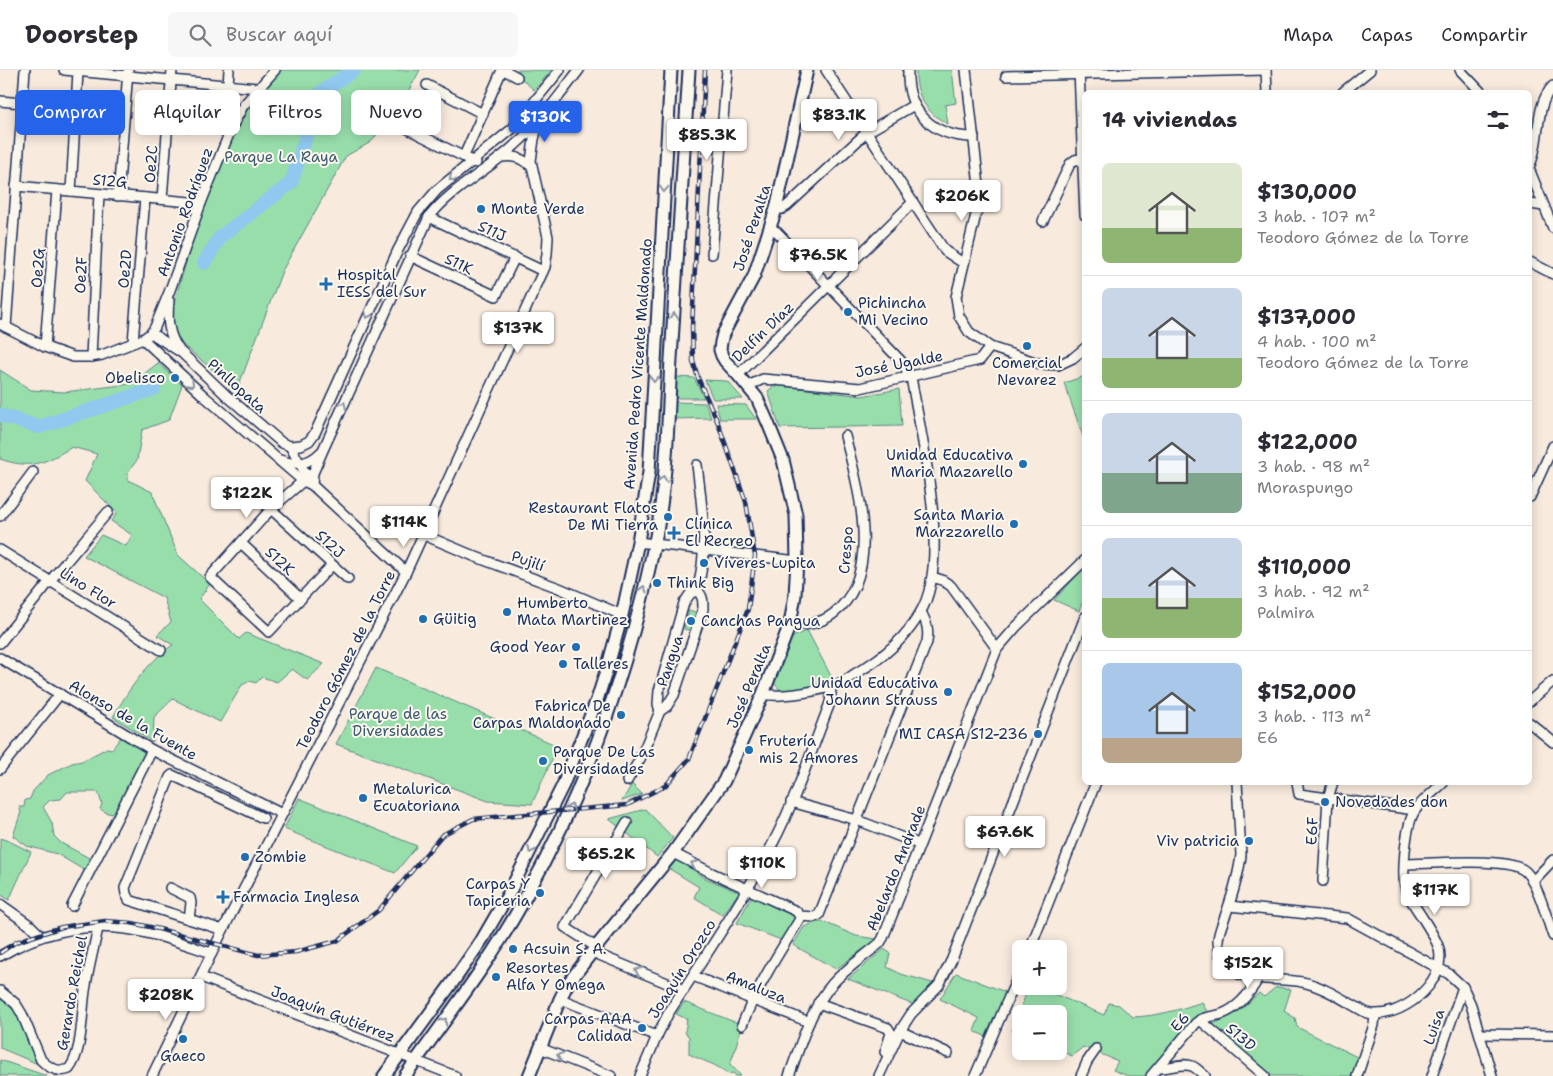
<!DOCTYPE html>
<html lang="es">
<head>
<meta charset="utf-8">
<style>
  body { margin:0; font-family:"Shantell Sans",sans-serif; background:#f7f7f7; color:#2b2b33; height:100vh; display:flex; flex-direction:column; font-size:19px; white-space:nowrap }
  * { box-sizing:border-box; margin:0 }
  p { font-size:16px; color:#7c7c81 }
  .icon { flex:none; width:28px; height:28px; fill:none; stroke:currentColor; stroke-width:2; stroke-linecap:round; stroke-linejoin:round }
  .map { position:relative; flex:1; overflow:hidden }
  .drawer { position:absolute; left:1082px; top:20px; width:450px; height:695px; display:flex; flex-direction:column; background:#fff; border-radius:8px; box-shadow:0 2px 12px #0003 }
  .drawer>* { flex:none }
  .top-card { position:absolute; left:15px; top:20px; width:475px; height:45px; display:flex; gap:10px }
  .controls { position:absolute; left:1012px; top:870px; display:grid; gap:10px }
  .controls a { display:grid; place-items:center; width:55px; height:55px; border-radius:8px; background:#fff; box-shadow:0 2px 12px #0003; font-size:25px }
  .price { position:absolute; translate:-50% -42px; padding:0 11px; border-radius:5px; background:#fff; color:#222; font-size:16px; line-height:32px; filter:drop-shadow(0 1px 2px #0008) }
  .price::after { content:''; position:absolute; left:50%; top:30px; width:15px; height:11px; margin-left:-8px; background:inherit; clip-path:polygon(0 0,100% 0,50% 100%) }
  .price.current { background:#2563eb; color:#fff }
  ul { padding:0; list-style:none }
  li { display:flex; align-items:center; gap:15px; height:125px; padding:0 20px }
  li+li { border-top:1px solid #e1e1e2 }
  li span { display:grid; place-items:center; flex:none; width:140px; height:100px; border-radius:8px; color:#555 }
  li>.icon { margin-inline-start:auto }
  span .icon { width:60px; height:60px; fill:#fffc; stroke-width:1 }
  li b { font-size:21px }
  h2 { display:flex; justify-content:space-between; align-items:center; height:60px; padding:0 20px; font-size:21px }
  .pill { padding:0 18px; border-radius:8px; background:#fff; box-shadow:0 2px 12px #0003; font-size:18px; line-height:45px }
  .pill.current { background:#2563eb; color:#fff }
  header { display:flex; align-items:center; gap:30px; box-sizing:border-box; height:70px; padding:0 25px; background:#fff; border-bottom:1px solid #e1e1e2 }
  header strong { font-size:24px }
  nav { display:flex; gap:28px; margin-inline-start:auto; font-size:18px }
  .search { width:350px; height:45px; background:#f7f7f7; display:flex; align-items:center; gap:12px; box-sizing:border-box; padding:0 18px; border-radius:8px; color:#7c7c81; font-size:19px }
  .map>svg:first-child { display:block }
  .green { fill:#98deab; stroke:#5a8684 }
  .lines { fill:none; stroke-linecap:round; stroke-linejoin:round }
  .river { stroke:#90c8ef; stroke-width:14 }
  .minor-casing { stroke:#1b2f5e; stroke-width:12 }
  .major-casing { stroke:#1b2f5e; stroke-width:15 }
  .minor { stroke:#fbf7ec; stroke-width:9 }
  .major { stroke:#fbf7ec; stroke-width:11 }
  .rail-casing { stroke:#1b2f5e; stroke-width:4.5 }
  .rail { stroke:#fbf7ec; stroke-width:2.5; stroke-dasharray:8; stroke-linecap:butt }
  .oneway { stroke:#8b93a5 }
  .poi-dot { fill:#1f6fb2; stroke:#fbf7ec; stroke-width:2 }
  .labels { text-anchor:middle; stroke-width:4; stroke-linejoin:round; paint-order:stroke }
  .park-label { font-size:15px; fill:#3a5b71; stroke:#fbf7ec }
  .street-label { font-size:15px; fill:#1b2f5e; stroke:#fbf7ec }
  .poi-label { font-size:15px; fill:#1b2f5e; stroke:#fbf7ec; text-anchor:start }
</style>
</head>
<body>
<header>
<strong>Doorstep</strong>
<div class="search"><svg class="icon" aria-label="search" viewBox="0 0 24 24"><circle cx="10" cy="10" r="6"/><path d="M15 15l6 6"/></svg>Buscar aquí</div>
<nav><a>Mapa</a><a>Capas</a><a>Compartir</a></nav>
</header>
<div class="map">
<svg width="1553" height="1006" viewBox="0 0 1553 1006">
  <rect width="100%" height="100%" fill="#f8eadd"/>
  <filter id="ink" filterUnits="userSpaceOnUse"><feTurbulence type="fractalNoise" baseFrequency=".02" numOctaves="2"/><feDisplacementMap in="SourceGraphic" scale="10" xChannelSelector="R" yChannelSelector="G"/><feConvolveMatrix kernelMatrix="1 2 1 2 8 2 1 2 1" color-interpolation-filters="sRGB"/></filter>
  <g filter="url(#ink)">
    <g class="green">
      <polygon points="278,0 420,0 402,33 371,72 346,86 282,201 237,320 183,275 172,260 172,240 203,134 232,60 261,18"/>
      <polygon points="512,0 552,0 534,20"/>
      <path d="M916,0H952L956,33L945,35L948,54C926,43 915,25 916,0Z"/>
      <path d="M158,293L182,315L169,350L142,360L137,390L128,402V410L152,422L178,485L210,514L199,529L239,569L246,563L324,594L307,610L292,599L277,612L262,607L256,613L250,611L242,615L220,652L173,629L154,647L153,672L113,647C127,622 148,591 173,575L157,565L171,552L164,528L84,486L101,465L126,476L132,465L111,451L117,443L85,411L97,384L72,377C45,393 32,400 0,389V300L31,320L64,322L131,314Z"/>
      <polygon points="1085,306 1085,372 1064,313"/>
      <polygon points="677,307 694,308 704,328 673,328"/>
      <polygon points="705,310 727,311 743,329 713,329"/>
      <polygon points="775,315 862,326 899,319 902,356 780,358 768,321"/>
      <polygon points="674,332 705,333 711,348 673,349"/>
      <polygon points="716,334 746,335 756,349 720,349"/>
      <polygon points="1085,497 1085,526 1079,541 1054,530"/>
      <polygon points="689,540 698,543 692,561 684,559"/>
      <polygon points="807,560 834,612 789,621 780,620 774,613 774,606 789,569"/>
      <polygon points="376,598 558,676 532,734 488,731 336,674"/>
      <polygon points="122,666 151,682 116,744 107,743 100,739 102,734 98,722 67,722 61,729 50,730 43,737 52,753 54,766 61,773 93,790 87,802 57,784 27,776 13,766 21,742 19,737 24,737 25,730 30,729 33,721 48,705 72,693 82,691 107,678 112,679"/>
      <polygon points="632,714 642,724 622,731"/>
      <polygon points="299,728 417,776 395,803 284,759"/>
      <polygon points="645,739 673,768 657,787 609,749"/>
      <polygon points="0,768 11,772 31,782 9,830 0,824"/>
      <polygon points="676,788 705,808 739,822 723,845 694,827 699,817 668,798"/>
      <polygon points="752,826 796,847 796,849 781,870 737,853"/>
      <polygon points="817,852 824,852 856,866 877,869 836,899 793,875 804,857"/>
      <polygon points="884,879 890,883 887,897 901,904 936,914 914,935 848,909"/>
      <polygon points="956,903 1008,923 989,968 974,961 979,948 940,929"/>
      <path d="M1029,916H1035L1104,945L1109,933L1119,935L1133,947C1157,946 1179,940 1202,932L1207,942L1198,946L1193,951L1147,1006H1128L1113,1000L1118,991L1083,977L1072,986L1059,980V944H1021V965L1012,961Z"/>
      <path d="M1276,917L1291,919L1284,941L1295,948L1297,957L1359,988L1353,1006H1269L1209,955C1233,947 1240,941 1259,923L1264,927Z"/>
      <polygon points="2,927 20,948 38,994 0,978 0,932"/>
      <path d="M684,932L742,955L733,986L730,994L741,1006H736L733,1003L728,1004C717,994 702,991 689,984V967L685,962L687,949L676,944Z"/>
      <polygon points="0,990 47,1006 0,1006"/>
    </g>
    <g class="lines">
      <g class="river">
        <polyline points="204,193 220,167 291,113 320,23 354,0"/>
        <polyline points="0,345 39,357 154,319"/>
      </g>
      <g class="minor-casing">
        <g id="minor">
          <polyline points="64,0 257,18"/>
          <polyline points="504,0 517,7"/>
          <polyline points="826,0 945,181 963,193"/>
          <path d="M908,0C906,42 933,67 974,67"/>
          <polyline points="966,0 979,116 979,132 956,227 959,246 969,262 990,277 1041,294 1058,295 1073,288 1085,278"/>
          <polyline points="1079,0 1085,145"/>
          <polyline points="1266,0 1267,22"/>
          <polyline points="1460,0 1481,22"/>
          <polyline points="1006,6 1266,0"/>
          <polyline points="228,15 229,0"/>
          <polyline points="427,15 483,44"/>
          <polyline points="1343,22 1370,0"/>
          <polyline points="0,31 22,33"/>
          <polyline points="396,53 476,93"/>
          <polyline points="168,55 231,59"/>
          <polyline points="464,86 502,0"/>
          <path d="M501,87C514,85 521,88 531,96"/>
          <path d="M1530,95C1541,71 1534,35 1553,16"/>
          <polyline points="1530,101 1553,158"/>
          <polyline points="16,116 201,133"/>
          <polyline points="71,121 78,2"/>
          <polyline points="118,126 128,1"/>
          <polyline points="162,129 172,0"/>
          <polyline points="1530,134 1544,136"/>
          <polyline points="776,139 782,139 787,136 867,62 914,35"/>
          <polyline points="429,147 543,201"/>
          <polyline points="1043,151 1070,94 1075,90 1085,88"/>
          <polyline points="712,184 727,0"/>
          <polyline points="410,186 496,226 515,187"/>
          <polyline points="1530,192 1553,204"/>
          <path d="M169,231C167,249 168,265 179,280"/>
          <polyline points="0,254 45,277 73,287 91,287 102,285 143,269 151,263 155,257 170,220 201,133 231,59 243,36 275,0"/>
          <polyline points="6,257 25,0"/>
          <polyline points="151,263 182,283 227,326 282,373 290,376 301,375 309,371 315,363 398,180 418,142 437,120 512,59 560,0"/>
          <polyline points="143,269 204,326 303,411 312,415 406,502"/>
          <polyline points="133,272 145,128"/>
          <polyline points="45,277 57,120"/>
          <polyline points="91,287 99,124"/>
          <polyline points="738,305 913,132"/>
          <polyline points="748,316 763,309 860,318 980,290 990,277"/>
          <polyline points="290,376 312,415"/>
          <path d="M280,390C295,396 310,394 321,382"/>
          <polyline points="303,411 271,439 210,507 269,562 332,495"/>
          <path d="M312,415L313,403L323,380L429,147C452,118 487,101 514,76C539,54 559,26 579,0"/>
          <polyline points="1530,427 1553,376"/>
          <polyline points="271,439 348,509"/>
          <polyline points="0,446 33,402"/>
          <polyline points="424,465 476,487 559,518 622,545"/>
          <polyline points="638,472 797,491"/>
          <polyline points="241,473 301,529"/>
          <polyline points="0,480 161,580"/>
          <polyline points="932,507 942,510 951,516 997,579"/>
          <path d="M790,554C805,557 821,553 833,544C884,506 858,416 845,366"/>
          <polyline points="0,573 50,511 108,442"/>
          <polyline points="0,588 152,680 282,744"/>
          <path d="M763,624C780,628 822,621 838,614C845,611 851,606 858,602C882,588 906,568 920,543C952,491 921,366 911,307L901,291L777,162L770,158"/>
          <polyline points="1530,631 1553,611"/>
          <path d="M660,641L658,634L659,621L684,533L690,524L697,520C709,479 702,437 697,395"/>
          <polyline points="1530,653 1553,672"/>
          <polyline points="0,699 60,624"/>
          <path d="M627,711L640,689L660,641L667,636L674,625L703,539C703,530 703,526 697,520"/>
          <path d="M1237,712L1241,785C1239,804 1233,823 1227,841C1224,850 1219,860 1218,870C1218,875 1219,880 1220,885C1233,917 1275,906 1302,912C1324,916 1348,933 1367,943C1399,951 1447,913 1439,879C1435,863 1415,839 1407,823C1400,808 1406,756 1414,742C1420,732 1435,721 1444,712"/>
          <polyline points="1297,712 1299,724 1415,740"/>
          <polyline points="791,732 857,750 916,773"/>
          <path d="M673,783L712,803L796,841L800,846L814,847L819,845L927,572C929,560 927,553 921,542"/>
          <path d="M1405,794C1430,794 1511,786 1526,802C1538,814 1547,849 1553,866"/>
          <polyline points="1323,811 1328,728 1333,712"/>
          <polyline points="1533,811 1553,790"/>
          <polyline points="170,818 190,828 191,833 189,849"/>
          <polyline points="0,834 31,856 41,866"/>
          <polyline points="72,836 152,680"/>
          <polyline points="1229,836 1347,848 1449,904 1463,917 1471,935 1492,1006"/>
          <polyline points="223,860 129,830 126,824 125,818 170,707 172,705 263,748"/>
          <polyline points="596,877 565,857 627,752"/>
          <polyline points="1030,879 1096,712"/>
          <polyline points="592,882 684,920"/>
          <path d="M0,886C38,863 82,853 126,859C155,863 184,874 212,883"/>
          <polyline points="693,906 809,952"/>
          <polyline points="201,907 455,1006"/>
          <path d="M0,921L16,934L22,944L41,990C49,998 59,1003 69,999C84,980 81,939 86,915C89,896 94,877 98,858"/>
          <polyline points="560,929 657,966"/>
          <polyline points="818,933 888,958 891,963 885,982"/>
          <polyline points="1200,950 1265,1006"/>
          <path d="M742,955C757,917 778,884 800,849V846"/>
          <polyline points="900,961 948,983"/>
          <polyline points="1480,964 1553,965"/>
          <polyline points="540,978 611,1006"/>
          <path d="M1159,998C1169,999 1182,992 1192,996C1197,998 1201,1003 1205,1006"/>
          <polyline points="152,1006 223,860 406,502 545,197 547,184 548,167 531,91 534,69 539,50"/>
          <path d="M640,1006L657,966L668,944C704,887 742,833 773,773C796,729 812,679 830,633L831,624L830,617"/>
          <path d="M789,1006C801,974 810,939 833,913C847,898 865,886 880,873L883,868L997,579L1016,557L1085,490"/>
          <polyline points="879,1006 900,961 911,944 939,915 952,889 1085,547"/>
          <polyline points="975,1006 1021,899"/>
          <polyline points="1081,1006 1087,992 1096,979"/>
          <path d="M1151,1006L1196,953C1203,946 1213,947 1222,944C1238,938 1250,923 1258,909"/>
          <polyline points="1357,1006 1374,955 1375,945"/>
          <polyline points="1432,1006 1463,917"/>
        </g>
      </g>
      <g class="major-casing">
        <g id="major">
          <polyline points="384,1006 455,909 483,868 508,825 563,715 598,627 609,592 622,545 638,472 649,402 671,0"/>
          <path d="M405,1006C446,948 491,891 525,828C586,719 628,599 654,476C667,416 668,351 671,289C677,193 683,96 689,0"/>
          <polyline points="529,1006 560,929 567,915 592,882 673,783 724,711 763,624 790,554 795,525 797,491 796,445 783,390 768,353 757,328 738,305 725,291 722,286 720,280 721,272 723,264 754,206 776,139 807,0"/>
        </g>
      </g>
      <use href="#minor" class="minor"/>
      <use href="#major" class="major"/>
      <g class="rail-casing">
        <polyline id="rail" points="0,883 16,872 62,857 105,851 132,853 159,859 258,885 296,882 337,871 379,840 442,765 473,749 627,735 665,716 689,689 748,539 755,486 746,432 718,353 698,308 693,291 692,257 705,0"/>
      </g>
      <use href="#rail" class="rail"/>
    </g>
    <defs><path id="oneway-chevron" d="M-2-3.5L2.5 0L-2 3.5" fill="none" stroke-width="1.6" stroke-linecap="round" stroke-linejoin="round" transform="scale(1.25)"/></defs>
    <g class="oneway">
      <use href="#oneway-chevron" transform="translate(452 108) rotate(141)"/>
      <use href="#oneway-chevron" transform="translate(664 119) rotate(93)"/>
      <use href="#oneway-chevron" transform="translate(368 245) rotate(114)"/>
      <use href="#oneway-chevron" transform="translate(674 246) rotate(-86)"/>
      <use href="#oneway-chevron" transform="translate(654 309) rotate(92)"/>
      <use href="#oneway-chevron" transform="translate(191 314) rotate(45)"/>
      <use href="#oneway-chevron" transform="translate(343 335) rotate(-65)"/>
      <use href="#oneway-chevron" transform="translate(663 409) rotate(-84)"/>
      <use href="#oneway-chevron" transform="translate(643 519) rotate(-76)"/>
      <use href="#oneway-chevron" transform="translate(571 737) rotate(-65)"/>
      <use href="#oneway-chevron" transform="translate(531 780) rotate(117)"/>
      <use href="#oneway-chevron" transform="translate(694 794) rotate(-153)"/>
      <use href="#oneway-chevron" transform="translate(638 901) rotate(-158)"/>
      <use href="#oneway-chevron" transform="translate(444 951) rotate(-54)"/>
      <use href="#oneway-chevron" transform="translate(560 986) rotate(-158)"/>
    </g>
  </g>
  <g class="poi-dot">
    <circle cx="481" cy="139" r="5"/>
    <path d="M323.5 206.5h5v5h5v5h-5v5h-5v-5h-5v-5h5z"/>
    <circle cx="848" cy="242" r="5"/>
    <circle cx="1027" cy="276" r="5"/>
    <circle cx="175" cy="308" r="5"/>
    <circle cx="1023" cy="394" r="5"/>
    <circle cx="668" cy="447" r="5"/>
    <circle cx="1014" cy="454" r="5"/>
    <path d="M671.5 455.5h5v5h5v5h-5v5h-5v-5h-5v-5h5z"/>
    <circle cx="704" cy="493" r="5"/>
    <circle cx="657" cy="513" r="5"/>
    <circle cx="507" cy="542" r="5"/>
    <circle cx="423" cy="549" r="5"/>
    <circle cx="691" cy="551" r="5"/>
    <circle cx="576" cy="577" r="5"/>
    <circle cx="563" cy="594" r="5"/>
    <circle cx="948" cy="622" r="5"/>
    <circle cx="621" cy="645" r="5"/>
    <circle cx="1038" cy="664" r="5"/>
    <circle cx="749" cy="680" r="5"/>
    <circle cx="543" cy="691" r="5"/>
    <circle cx="363" cy="728" r="5"/>
    <circle cx="1325" cy="732" r="5"/>
    <circle cx="1249" cy="771" r="5"/>
    <circle cx="245" cy="787" r="5"/>
    <circle cx="540" cy="823" r="5"/>
    <path d="M220.5 819.5h5v5h5v5h-5v5h-5v-5h-5v-5h5z"/>
    <circle cx="513" cy="879" r="5"/>
    <circle cx="496" cy="907" r="5"/>
    <circle cx="642" cy="958" r="5"/>
    <circle cx="183" cy="969" r="5"/>
  </g>
  <g class="labels">
    <g class="park-label">
      <text x="281" y="92">Parque La Raya</text>
      <text x="398" y="649">Parque de las<tspan x="398" dy="17">Diversidades</tspan></text>
    </g>
    <g class="street-label">
      <text transform="translate(151 94) rotate(-86)" y="5">Oe2C</text>
      <text transform="translate(110 111) rotate(5)" y="5">S12G</text>
      <text transform="translate(185 142) rotate(-70)" y="5">Antonio Rodríguez</text>
      <text transform="translate(752 158) rotate(-72)" y="5">José Peralta</text>
      <text transform="translate(492 161) rotate(25)" y="5">S11J</text>
      <text transform="translate(459 194) rotate(25)" y="5">S11K</text>
      <text transform="translate(38 198) rotate(-86)" y="5">Oe2G</text>
      <text transform="translate(125 199) rotate(-85)" y="5">Oe2D</text>
      <text transform="translate(81 205) rotate(-87)" y="5">Oe2F</text>
      <text transform="translate(763 262) rotate(-44)" y="5">Delfin Díaz</text>
      <text transform="translate(638 294) rotate(-86)" y="5">Avenida Pedro Vicente Maldonado</text>
      <text transform="translate(899 294) rotate(-11)" y="5">José Ugalde</text>
      <text transform="translate(237 316) rotate(42)" y="5">Pinllopata</text>
      <text transform="translate(330 474) rotate(43)" y="5">S12J</text>
      <text transform="translate(846 480) rotate(-85)" y="5">Crespo</text>
      <text transform="translate(280 491) rotate(43)" y="5">S12K</text>
      <text transform="translate(528 491) rotate(20)" y="5">Pujilí</text>
      <text transform="translate(88 518) rotate(32)" y="5">Lino Flor</text>
      <text transform="translate(346 590) rotate(-63)" y="5">Teodoro Gómez de la Torre</text>
      <text transform="translate(670 591) rotate(-71)" y="5">Pangua</text>
      <text transform="translate(749 616) rotate(-67)" y="5">José Peralta</text>
      <text transform="translate(133 650) rotate(30)" y="5">Alonso de la Fuente</text>
      <text transform="translate(1312 761) rotate(-87)" y="5">E6F</text>
      <text transform="translate(896 798) rotate(-68)" y="5">Abelardo Andrade</text>
      <text transform="translate(682 899) rotate(-58)" y="5">Joaquín Orozco</text>
      <text transform="translate(756 917) rotate(22)" y="5">Amaluza</text>
      <text transform="translate(72 923) rotate(-80)" y="5">Gerardo Reichel</text>
      <text transform="translate(333 944) rotate(21)" y="5">Joaquín Gutiérrez</text>
      <text transform="translate(1180 952) rotate(-47)" y="5">E6</text>
      <text transform="translate(1434 957) rotate(-71)" y="5">Luisa</text>
      <text transform="translate(1241 967) rotate(41)" y="5">S13D</text>
    </g>
    <g class="poi-label">
      <text x="491" y="144">Monte Verde</text>
      <text x="337" y="210">Hospital<tspan x="337" dy="17">IESS del Sur</tspan></text>
      <text x="858" y="238">Pichincha<tspan x="858" dy="17">Mi Vecino</tspan></text>
      <text x="1027" y="298" text-anchor="middle">Comercial<tspan x="1027" dy="17">Nevarez</tspan></text>
      <text x="165" y="313" text-anchor="end">Obelisco</text>
      <text x="1013" y="390" text-anchor="end">Unidad Educativa<tspan x="1013" dy="17">Maria Mazarello</tspan></text>
      <text x="658" y="443" text-anchor="end">Restaurant Flatos<tspan x="658" dy="17">De Mi Tierra</tspan></text>
      <text x="1004" y="450" text-anchor="end">Santa Maria<tspan x="1004" dy="17">Marzzarello</tspan></text>
      <text x="685" y="459">Clínica<tspan x="685" dy="17">El Recreo</tspan></text>
      <text x="714" y="498">Víveres Lupita</text>
      <text x="667" y="518">Think Big</text>
      <text x="517" y="538">Humberto<tspan x="517" dy="17">Mata Martinez</tspan></text>
      <text x="433" y="554">Güitig</text>
      <text x="701" y="556">Canchas Pangua</text>
      <text x="566" y="582" text-anchor="end">Good Year</text>
      <text x="573" y="599">Talleres</text>
      <text x="938" y="618" text-anchor="end">Unidad Educativa<tspan x="938" dy="17">Johann Strauss</tspan></text>
      <text x="611" y="641" text-anchor="end">Fabrica De<tspan x="611" dy="17">Carpas Maldonado</tspan></text>
      <text x="1028" y="669" text-anchor="end">MI CASA S12-236</text>
      <text x="759" y="676">Frutería<tspan x="759" dy="17">mis 2 Amores</tspan></text>
      <text x="553" y="687">Parque De Las<tspan x="553" dy="17">Diversidades</tspan></text>
      <text x="373" y="724">Metalurica<tspan x="373" dy="17">Ecuatoriana</tspan></text>
      <text x="1335" y="737">Novedades don</text>
      <text x="1239" y="776" text-anchor="end">Viv patricia</text>
      <text x="255" y="792">Zombie</text>
      <text x="530" y="819" text-anchor="end">Carpas Y<tspan x="530" dy="17">Tapiceria</tspan></text>
      <text x="233" y="832">Farmacia Inglesa</text>
      <text x="523" y="884">Acsuin S. A.</text>
      <text x="506" y="903">Resortes<tspan x="506" dy="17">Alfa Y Omega</tspan></text>
      <text x="632" y="954" text-anchor="end">Carpas AAA<tspan x="632" dy="17">Calidad</tspan></text>
      <text x="183" y="991" text-anchor="middle">Gaeco</text>
    </g>
  </g>
</svg>
<div class="controls">
<a>+</a>
<a>−</a>
</div>
<b class="price" style="left:839px;top:71px">$83.1K</b>
<b class="price current" style="left:545px;top:73px">$130K</b>
<b class="price" style="left:707px;top:91px">$85.3K</b>
<b class="price" style="left:962px;top:152px">$206K</b>
<b class="price" style="left:818px;top:211px">$76.5K</b>
<b class="price" style="left:518px;top:284px">$137K</b>
<b class="price" style="left:247px;top:449px">$122K</b>
<b class="price" style="left:404px;top:478px">$114K</b>
<b class="price" style="left:1005px;top:788px">$67.6K</b>
<b class="price" style="left:606px;top:810px">$65.2K</b>
<b class="price" style="left:762px;top:819px">$110K</b>
<b class="price" style="left:1435px;top:846px">$117K</b>
<b class="price" style="left:1248px;top:919px">$152K</b>
<b class="price" style="left:166px;top:951px">$208K</b>
<div class="top-card">
<a class="pill current">Comprar</a>
<a class="pill">Alquilar</a>
<a class="pill">Filtros</a>
<a class="pill">Nuevo</a>
</div>
<section class="drawer">
<h2>14 viviendas<svg class="icon" aria-label="filters" viewBox="0 0 24 24"><path d="M4 7h16M4 17h16"/><circle cx="9" cy="7" r="2"/><circle cx="15" cy="17" r="2"/></svg></h2>
<ul>
<li><span style="background:linear-gradient(#dfe7d0 65%,#8fb573 0)"><svg class="icon" aria-label="home" viewBox="0 0 24 24"><path d="M3 11l9-7 9 7M6 9v11h12V9"/></svg></span><div><b>$130,000</b><p>3 hab. · 107 m²</p><p>Teodoro Gómez de la Torre</p></div></li>
<li><span style="background:linear-gradient(#c9d6e8 70%,#8fb573 0)"><svg class="icon" aria-label="home" viewBox="0 0 24 24"><path d="M3 11l9-7 9 7M6 9v11h12V9"/></svg></span><div><b>$137,000</b><p>4 hab. · 100 m²</p><p>Teodoro Gómez de la Torre</p></div></li>
<li><span style="background:linear-gradient(#c9d6e8 60%,#7fa58c 0)"><svg class="icon" aria-label="home" viewBox="0 0 24 24"><path d="M3 11l9-7 9 7M6 9v11h12V9"/></svg></span><div><b>$122,000</b><p>3 hab. · 98 m²</p><p>Moraspungo</p></div></li>
<li><span style="background:linear-gradient(#c9d6e8 60%,#8fb573 0)"><svg class="icon" aria-label="home" viewBox="0 0 24 24"><path d="M3 11l9-7 9 7M6 9v11h12V9"/></svg></span><div><b>$110,000</b><p>3 hab. · 92 m²</p><p>Palmira</p></div></li>
<li><span style="background:linear-gradient(#a9c7e8 75%,#b9a48a 0)"><svg class="icon" aria-label="home" viewBox="0 0 24 24"><path d="M3 11l9-7 9 7M6 9v11h12V9"/></svg></span><div><b>$152,000</b><p>3 hab. · 113 m²</p><p>E6</p></div></li>
</ul>
</section>
</div>
</body>
</html>
